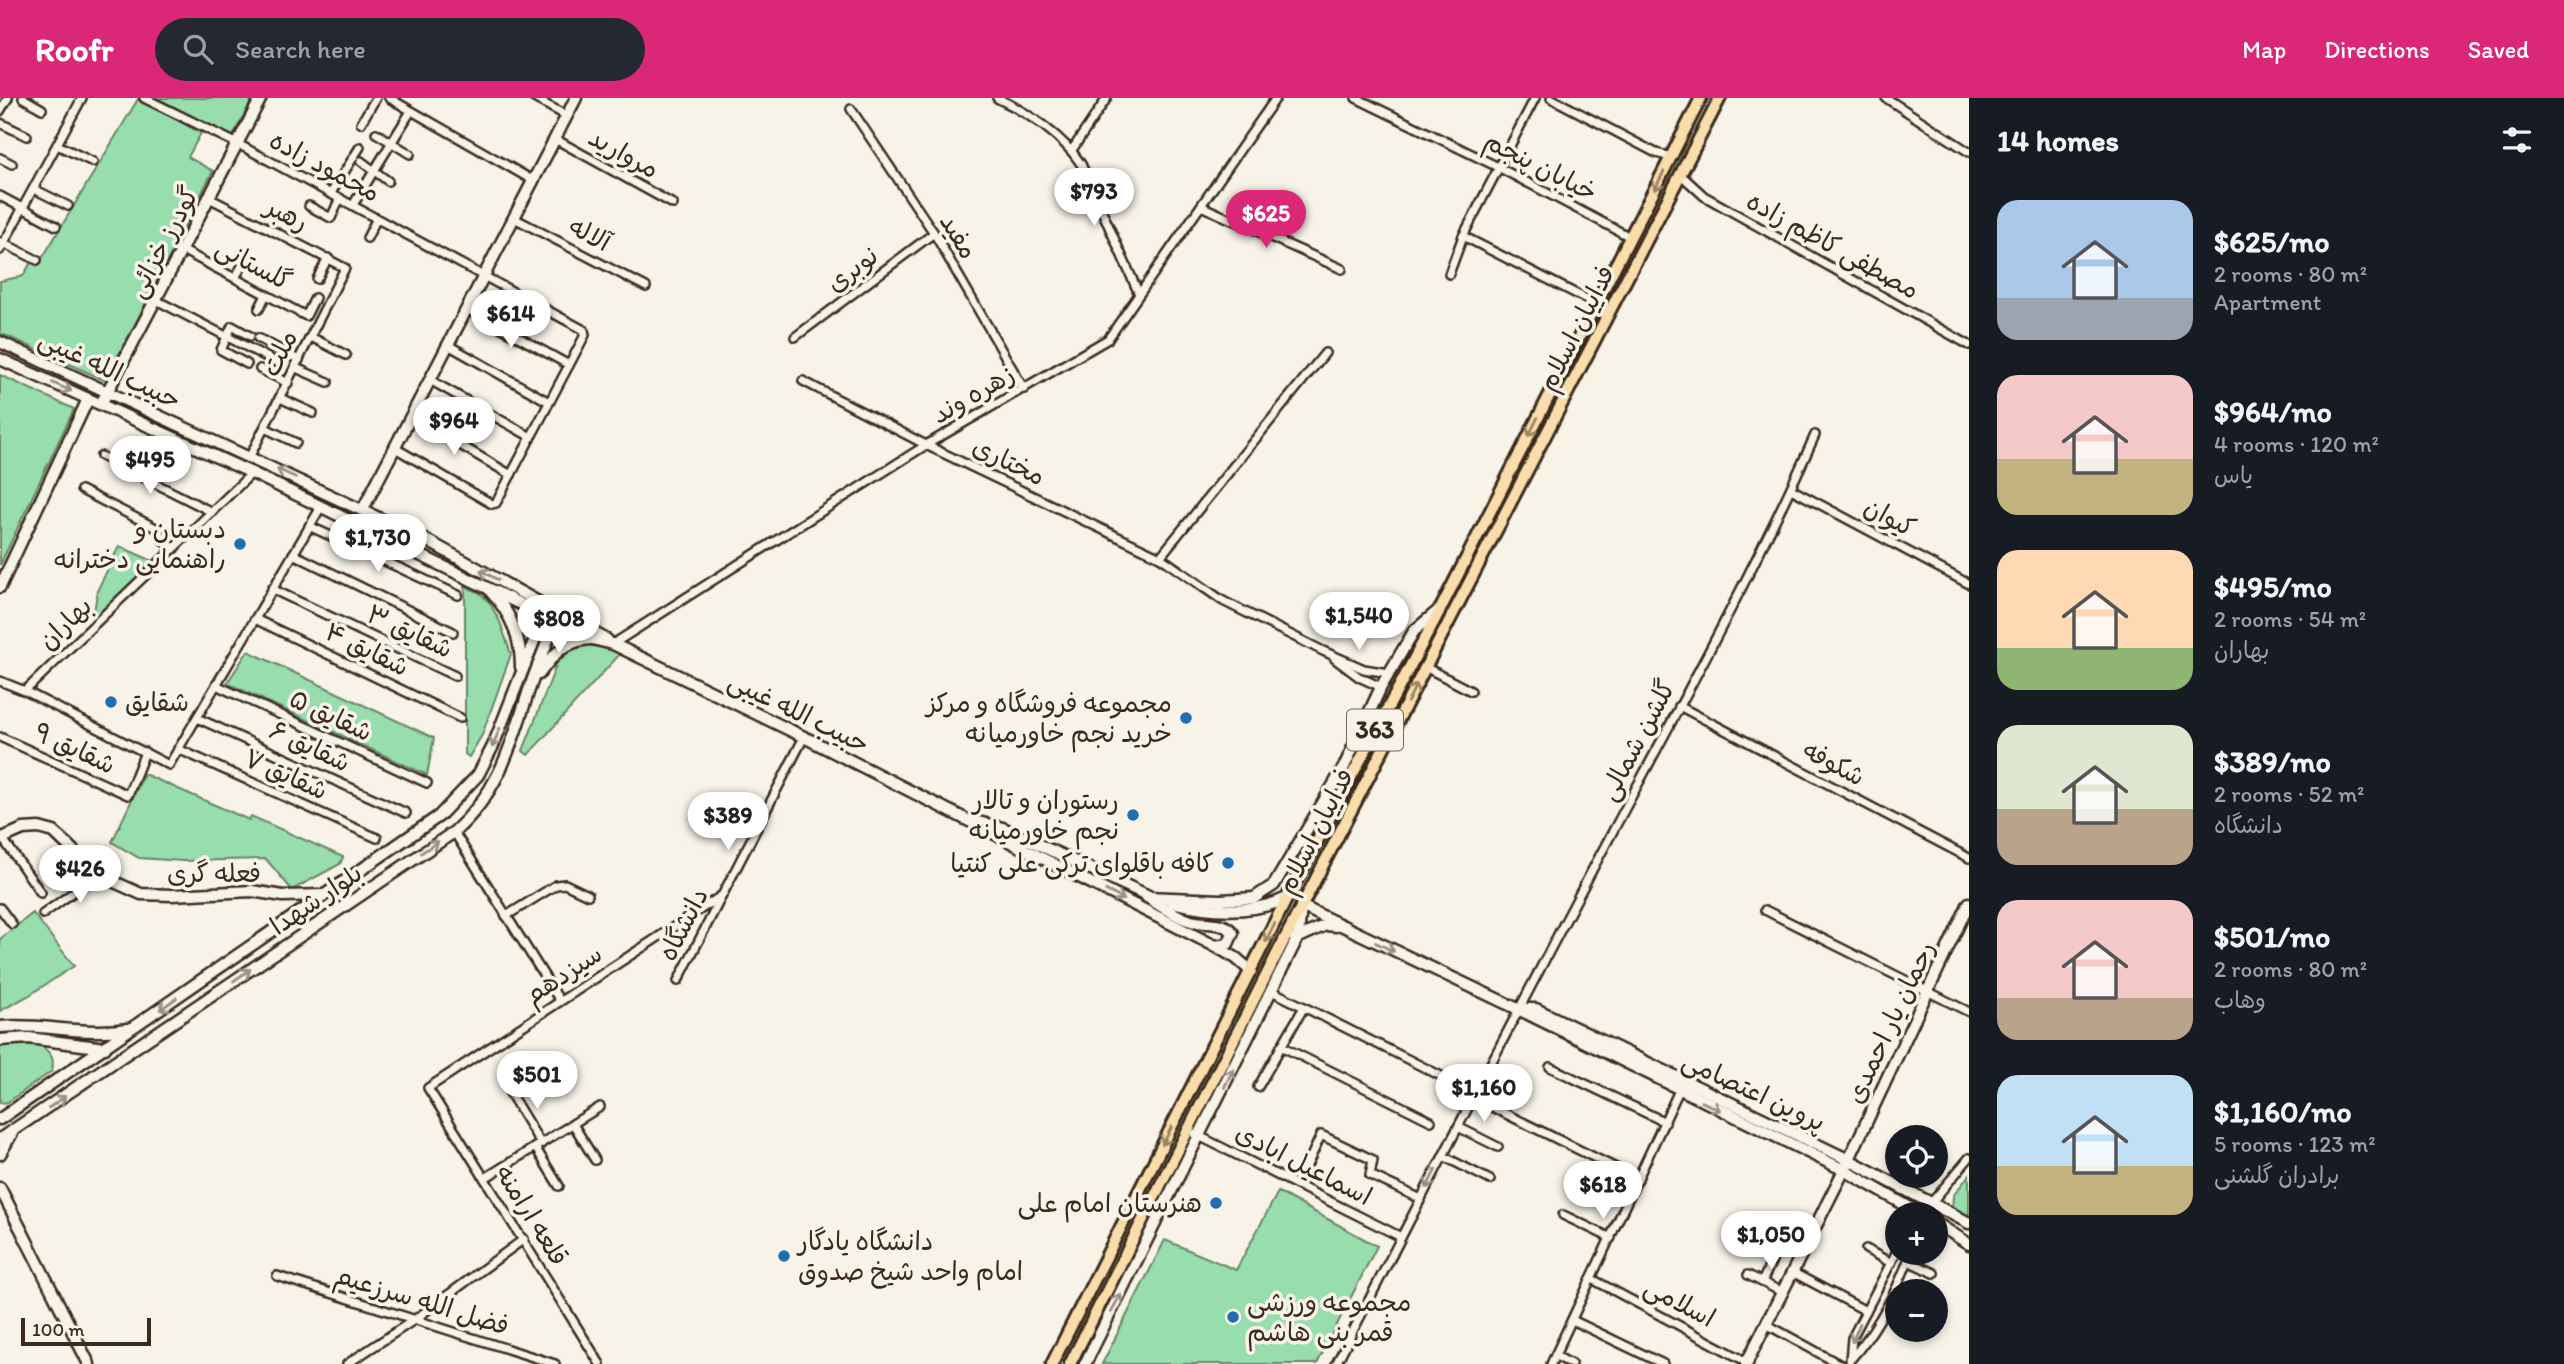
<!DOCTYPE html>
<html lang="en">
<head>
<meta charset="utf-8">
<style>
  body { margin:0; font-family:Itim,"Playpen Sans Arabic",sans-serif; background:#242831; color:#f1f3f6; height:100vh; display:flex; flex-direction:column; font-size:26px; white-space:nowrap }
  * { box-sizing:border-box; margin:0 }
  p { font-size:23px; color:#9ea1a6 }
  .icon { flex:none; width:38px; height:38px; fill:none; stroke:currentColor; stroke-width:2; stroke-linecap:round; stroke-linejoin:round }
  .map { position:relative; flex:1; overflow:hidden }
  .details { display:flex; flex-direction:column; background:#171b24; width:595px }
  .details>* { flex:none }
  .controls { position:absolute; left:1885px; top:1027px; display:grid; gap:14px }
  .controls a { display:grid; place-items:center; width:63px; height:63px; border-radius:50%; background:#171b24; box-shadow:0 4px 10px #0003; font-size:35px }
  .scale { position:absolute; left:21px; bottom:18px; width:130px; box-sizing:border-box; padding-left:7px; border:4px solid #3b2a1e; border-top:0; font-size:19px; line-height:24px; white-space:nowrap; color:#3b2a1e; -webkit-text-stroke:5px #f7f3e8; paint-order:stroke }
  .price { position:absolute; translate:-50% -60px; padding:0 16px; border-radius:24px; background:#fff; color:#222; font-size:23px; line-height:46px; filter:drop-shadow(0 2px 4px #0008) }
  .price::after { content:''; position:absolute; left:50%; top:42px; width:21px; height:16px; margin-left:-10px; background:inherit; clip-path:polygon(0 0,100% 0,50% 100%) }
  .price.on { background:#db2777; color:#fff }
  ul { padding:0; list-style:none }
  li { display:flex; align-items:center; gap:21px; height:175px; padding:0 28px }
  li span { display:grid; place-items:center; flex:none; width:196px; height:140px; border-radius:21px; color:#555 }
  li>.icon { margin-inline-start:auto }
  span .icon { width:84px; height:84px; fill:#fffc; stroke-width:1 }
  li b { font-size:30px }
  h2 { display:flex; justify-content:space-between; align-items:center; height:84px; padding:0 28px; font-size:30px }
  header { display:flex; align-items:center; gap:42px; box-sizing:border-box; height:98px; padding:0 35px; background:#db2777; color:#fff }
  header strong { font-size:33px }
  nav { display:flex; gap:38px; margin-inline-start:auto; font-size:24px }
  .search { width:490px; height:63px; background:#242831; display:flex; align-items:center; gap:18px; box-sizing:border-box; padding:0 24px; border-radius:38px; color:#9ea1a6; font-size:26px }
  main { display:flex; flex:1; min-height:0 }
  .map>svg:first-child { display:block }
  .green { fill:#97deac; stroke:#698465; stroke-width:2 }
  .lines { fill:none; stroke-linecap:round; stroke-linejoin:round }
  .street-casing { stroke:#3b2a1e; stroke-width:12 }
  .secondary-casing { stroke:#3b2a1e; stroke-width:15 }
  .primary-casing { stroke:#3b2a1e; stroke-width:16 }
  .street { stroke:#f7f3e8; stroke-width:7 }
  .secondary { stroke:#f7f3e8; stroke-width:10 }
  .primary { stroke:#f9deab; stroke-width:10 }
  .oneway { stroke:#9a8464 }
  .oneway2 { stroke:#998e83 }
  .poi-dot { fill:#1f6fb2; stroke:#f7f3e8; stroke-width:2.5 }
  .labels { text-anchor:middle; stroke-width:7; stroke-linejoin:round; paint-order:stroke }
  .shield { fill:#f7f3e8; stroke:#73665b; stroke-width:2 }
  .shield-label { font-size:24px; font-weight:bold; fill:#3b2a1e }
  .street-label { font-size:26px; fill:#3b2a1e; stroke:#f7f3e8 }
  .poi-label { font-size:26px; fill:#3b2a1e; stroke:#f7f3e8; text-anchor:end }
</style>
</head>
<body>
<header>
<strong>Roofr</strong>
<div class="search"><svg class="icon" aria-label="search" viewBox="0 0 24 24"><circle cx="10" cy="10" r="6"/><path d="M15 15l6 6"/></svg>Search here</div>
<nav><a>Map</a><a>Directions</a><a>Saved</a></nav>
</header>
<main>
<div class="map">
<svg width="1969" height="1266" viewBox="0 0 1969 1266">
  <rect width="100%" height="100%" fill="#f7f3e8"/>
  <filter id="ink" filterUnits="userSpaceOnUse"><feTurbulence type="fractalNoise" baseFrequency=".0143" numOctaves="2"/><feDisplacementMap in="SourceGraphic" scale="14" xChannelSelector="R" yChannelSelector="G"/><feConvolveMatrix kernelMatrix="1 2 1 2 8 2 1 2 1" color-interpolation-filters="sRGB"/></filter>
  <g filter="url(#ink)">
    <g class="green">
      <polygon points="157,0 253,0 232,40"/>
      <polygon points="138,1 201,35 188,59 213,73 127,242 104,282 0,235 0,183 23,178 33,161 40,164"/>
      <polygon points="0,277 74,311 0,467"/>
      <polygon points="119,448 153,463 92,524 98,491"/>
      <polygon points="465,488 480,495 490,505 500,524 511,556 482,637 469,659 465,656"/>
      <polygon points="592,544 621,555 528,657 523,653 557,565 576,546"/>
      <polygon points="248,553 434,640 427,677 227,585"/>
      <polygon points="144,676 249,722 251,718 343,759 340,766 292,792 266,761 183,763 139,760 112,744"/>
      <polygon points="33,815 74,868 28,898 0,913 0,841"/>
      <path d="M0,947H40C51,955 55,960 52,973L8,1004L0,1005Z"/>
      <polygon points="1969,1077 1969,1119 1952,1110 1953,1098"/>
      <polygon points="1278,1094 1377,1148 1317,1266 1102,1266 1165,1142 1236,1172"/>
    </g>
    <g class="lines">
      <g class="street-casing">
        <g id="street">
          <polyline points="23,0 42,11"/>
          <polyline points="144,0 238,46 584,232 585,237 496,405 492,406 395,350"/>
          <polyline points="389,0 534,83"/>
          <polyline points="534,0 567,18"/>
          <path d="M997,0C1027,14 1063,38 1081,66L1139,196"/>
          <polyline points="1356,0 1498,69 1630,139"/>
          <polyline points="1551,0 1656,55 1671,59"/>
          <polyline points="1886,0 1969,54"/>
          <polyline points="851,11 934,135 1024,291"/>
          <polyline points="0,13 8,0"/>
          <polyline points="0,25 27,38"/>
          <polyline points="361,25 376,0"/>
          <polyline points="376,35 410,56"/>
          <polyline points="555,41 673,106"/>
          <polyline points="57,47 93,64"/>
          <polyline points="1072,52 1107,0"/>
          <polyline points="0,60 12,66"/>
          <polyline points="361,63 388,83"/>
          <polyline points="1680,76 1704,98 1969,247"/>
          <polyline points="34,91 68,108"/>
          <polyline points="331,95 360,49"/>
          <polyline points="0,98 56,128"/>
          <polyline points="209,100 345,170 250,358"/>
          <polyline points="353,107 411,13"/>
          <polyline points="309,108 331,120 340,100"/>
          <polyline points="1201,108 1342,171"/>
          <polyline points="514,120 646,189"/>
          <polyline points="1463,138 1596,206"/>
          <polyline points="367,140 377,120"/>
          <polyline points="1,144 37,162"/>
          <polyline points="0,152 82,0"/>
          <polyline points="182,152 306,218 315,200"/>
          <polyline points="1449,176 1463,138 1535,0"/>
          <polyline points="235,180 242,168"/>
          <polyline points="317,181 328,160"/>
          <polyline points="156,202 280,266"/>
          <polyline points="259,211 266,197"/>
          <polyline points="467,211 569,267"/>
          <polyline points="311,239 346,257"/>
          <polyline points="795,239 934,135"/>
          <polyline points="258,240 299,262"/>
          <polyline points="448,247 549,304"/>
          <polyline points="247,266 221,252 232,228 250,238"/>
          <polyline points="296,270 328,284"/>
          <polyline points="260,271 288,285"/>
          <polyline points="430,282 531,339"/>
          <polyline points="803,283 926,347 1160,459 1223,503 1323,553 1364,571 1389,575"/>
          <polyline points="280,300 313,315"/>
          <polyline points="411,318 511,377"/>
          <polyline points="265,330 296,345"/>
          <polyline points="101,358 212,414"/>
          <polyline points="252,375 25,593 169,667 321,409"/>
          <polyline points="1791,391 1969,486"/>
          <polyline points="81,392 158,431 164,443 174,451"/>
          <polyline points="309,428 458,497"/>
          <polyline points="293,456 453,534"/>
          <polyline points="1160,459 1325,255"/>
          <polyline points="272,491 455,578"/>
          <polyline points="255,521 460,620"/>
          <polyline points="613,546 926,347 1108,241 1276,0"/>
          <polyline points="1335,561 1359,579 1381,589"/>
          <polyline points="1425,569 1471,593"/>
          <polyline points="0,583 25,593"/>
          <polyline points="216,587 427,685"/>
          <polyline points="1679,608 1969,760"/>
          <polyline points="197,620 406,715"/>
          <polyline points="0,639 128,697 145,654"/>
          <polyline points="178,651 377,740"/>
          <polyline points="454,734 560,903"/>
          <polyline points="3,741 41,795"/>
          <polyline points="0,810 12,826"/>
          <polyline points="1765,812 1969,914"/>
          <polyline points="43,816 100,775"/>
          <polyline points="506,818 556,787 565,786 588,797"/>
          <polyline points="678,883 804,639"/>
          <polyline points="1272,893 1453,984"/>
          <polyline points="1281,948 1431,1023"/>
          <polyline points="1550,969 1665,1024"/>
          <polyline points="1258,989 1304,909"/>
          <polyline points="510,995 541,1046"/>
          <polyline points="1488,1007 1638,1081"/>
          <polyline points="573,1026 595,1062"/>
          <polyline points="1458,1029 1498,1049"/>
          <polyline points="1195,1036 1401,1139"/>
          <polyline points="535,1049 559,1088"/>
          <polyline points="1443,1058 1490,1082"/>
          <polyline points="485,1080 600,1009"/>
          <polyline points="1298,1087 1321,1037 1373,1062 1370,1077 1421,1101"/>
          <polyline points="1931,1105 1969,1060"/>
          <polyline points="1563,1117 1611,1140"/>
          <polyline points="1793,1124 1813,1133"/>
          <polyline points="1866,1151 1891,1165"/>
          <path d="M1897,1153L1852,1240L1850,1262C1878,1231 1896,1195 1911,1155"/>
          <polyline points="1908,1163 1934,1175"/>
          <polyline points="1792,1174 1866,1213"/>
          <polyline points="1748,1177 1782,1194"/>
          <polyline points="277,1178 555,1266"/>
          <polyline points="1592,1181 1749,1265"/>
          <polyline points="1762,1184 1776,1154"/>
          <polyline points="1572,1222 1663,1266"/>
          <polyline points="1766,1226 1839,1266"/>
          <polyline points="1556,1258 1571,1266"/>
          <polyline points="347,1266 414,1222 524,1141"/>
          <polyline points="600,1266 428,990 721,798"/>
          <path d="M1336,1266C1420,1103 1503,940 1589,778C1666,633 1748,487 1815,337"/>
          <polyline points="1551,1266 1681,988"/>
        </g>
      </g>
      <g class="secondary-casing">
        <g id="secondary">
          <polyline points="0,244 426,442 607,542"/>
          <polyline points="0,261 252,375 592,541 613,546 804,639 1215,848 1236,860 1251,873"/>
          <polyline points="101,306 261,0"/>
          <polyline points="363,411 576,0"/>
          <polyline points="0,489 88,301"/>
          <path d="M491,494C511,515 521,540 521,569"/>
          <path d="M539,576C553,557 564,543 590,541"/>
          <polyline points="978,724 1003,730 1153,800"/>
          <polyline points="0,741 23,731 39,730 54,734 89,768 110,782 141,796 172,797 252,793 283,798 324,797"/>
          <polyline points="1147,799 1221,802 1254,800 1274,787 1344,669 1381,589 1414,533 1439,512"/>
          <path d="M1147,799C1161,808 1175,818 1191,823C1205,827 1224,822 1233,835L1228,846L1215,848"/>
          <path d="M1171,804C1207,813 1252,817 1287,800"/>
          <polyline points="1295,841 1326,827 1336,828"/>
          <polyline points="1523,911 1536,911 1849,1062 1969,1125"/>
          <path d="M0,929C43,925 85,938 128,931"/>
          <polyline points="0,942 29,940 105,950"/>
          <polyline points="0,1021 439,718 478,677 493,648 547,510"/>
          <path d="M0,1041L454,734C500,693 511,647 529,592C538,566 549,541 558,515"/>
          <polyline points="0,1056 12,1035"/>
          <polyline points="0,1090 89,1266"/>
          <polyline points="1936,1125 1969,1146"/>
          <polyline points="1085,1266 1298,839 1301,808 1518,911 1844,1072 1921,1116"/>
          <polyline points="1746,1266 1844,1072 1969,805"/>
        </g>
      </g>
      <g class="primary-casing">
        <g id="primary">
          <polyline points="1052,1266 1287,800 1440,512 1701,0"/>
          <polyline points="1070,1266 1280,850 1720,0"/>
        </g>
      </g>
      <use href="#street" class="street"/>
      <use href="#secondary" class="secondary"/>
      <use href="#primary" class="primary"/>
    </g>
    <defs><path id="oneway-shaft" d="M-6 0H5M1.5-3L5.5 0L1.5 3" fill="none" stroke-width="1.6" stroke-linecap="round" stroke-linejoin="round" transform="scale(1.75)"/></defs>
    <g class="oneway">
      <use href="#oneway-shaft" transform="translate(1659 83) rotate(117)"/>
      <use href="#oneway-shaft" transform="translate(1533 329) rotate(117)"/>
      <use href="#oneway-shaft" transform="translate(1412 595) rotate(-63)"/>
      <use href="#oneway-shaft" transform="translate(1270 835) rotate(116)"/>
      <use href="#oneway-shaft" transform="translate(1167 1038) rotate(117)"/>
    </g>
    <g class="oneway2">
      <use href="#oneway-shaft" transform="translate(62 289) rotate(24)"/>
      <use href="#oneway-shaft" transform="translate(286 375) rotate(-155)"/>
      <use href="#oneway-shaft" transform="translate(489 477) rotate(-151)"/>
      <use href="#oneway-shaft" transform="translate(496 640) rotate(112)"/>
      <use href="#oneway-shaft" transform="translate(430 749) rotate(-34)"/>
      <use href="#oneway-shaft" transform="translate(1115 797) rotate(27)"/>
      <use href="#oneway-shaft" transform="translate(1385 849) rotate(25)"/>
      <use href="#oneway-shaft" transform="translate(242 877) rotate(-35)"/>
      <use href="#oneway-shaft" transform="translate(168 906) rotate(144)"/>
      <use href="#oneway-shaft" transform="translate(1229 980) rotate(-64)"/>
      <use href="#oneway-shaft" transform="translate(57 1004) rotate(-35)"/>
      <use href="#oneway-shaft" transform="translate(1711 1008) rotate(26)"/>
      <use href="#oneway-shaft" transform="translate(1431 1081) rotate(117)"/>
      <use href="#oneway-shaft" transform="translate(1116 1205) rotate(-63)"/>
      <use href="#oneway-shaft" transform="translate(1856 1235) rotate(113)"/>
    </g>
  </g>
  <g class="poi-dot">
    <circle cx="240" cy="446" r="7"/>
    <circle cx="111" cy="604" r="7"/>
    <circle cx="1186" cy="620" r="7"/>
    <circle cx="1133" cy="717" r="7"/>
    <circle cx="1228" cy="765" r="7"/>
    <circle cx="1216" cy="1105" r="7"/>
    <circle cx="784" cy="1158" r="7"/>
    <circle cx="1233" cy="1219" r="7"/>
  </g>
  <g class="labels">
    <rect class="shield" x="1347" y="611.5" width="56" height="41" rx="5"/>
    <g class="shield-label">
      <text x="1375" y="640">363</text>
    </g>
    <g class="street-label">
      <text transform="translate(624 55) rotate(29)" y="9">مروارید</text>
      <text transform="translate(325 68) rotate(28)" y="9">محمود زاده</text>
      <text transform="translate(1541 68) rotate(27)" y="9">خیابان پنجم</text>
      <text transform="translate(287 116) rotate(27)" y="9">رهبر</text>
      <text transform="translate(590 136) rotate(28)" y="9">آلاله</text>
      <text transform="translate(959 138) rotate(59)" y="9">مفید</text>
      <text transform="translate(163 144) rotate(-62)" y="9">گودرز خزائی</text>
      <text transform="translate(1833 147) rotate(29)" y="9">مصطفی کاظم زاده</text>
      <text transform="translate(254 166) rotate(28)" y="9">گلستانی</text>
      <text transform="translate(852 171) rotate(-37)" y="9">نوبری</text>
      <text transform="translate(1576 230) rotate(-63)" y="9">فداییان اسلام</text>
      <text transform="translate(279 255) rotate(-63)" y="9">ملت</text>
      <text transform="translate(110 271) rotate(25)" y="9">حبیب الله غیبی</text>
      <text transform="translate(973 296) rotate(-30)" y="9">زهره وند</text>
      <text transform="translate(1009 363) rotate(26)" y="9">مختاری</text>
      <text transform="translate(1890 419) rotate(28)" y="9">کیوان</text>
      <text transform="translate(65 525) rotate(-44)" y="9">بهاران</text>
      <text transform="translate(410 533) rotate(25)" y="9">شقایق ۳</text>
      <text transform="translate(367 551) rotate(26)" y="9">شقایق ۴</text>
      <text transform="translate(799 614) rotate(26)" y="9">حبیب الله غیبی</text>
      <text transform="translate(331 617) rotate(25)" y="9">شقایق ۵</text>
      <text transform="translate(1637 642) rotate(-62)" y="9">گلشن شمالی</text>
      <text transform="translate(310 648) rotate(25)" y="9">شقایق ۶</text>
      <text transform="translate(75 650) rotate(25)" y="9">شقایق ۹</text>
      <text transform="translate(1834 665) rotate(28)" y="9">شکوفه</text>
      <text transform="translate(286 676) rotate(24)" y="9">شقایق ۷</text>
      <text transform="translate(1315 733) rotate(-63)" y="9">فداییان اسلام</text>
      <text x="214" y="784">فعله گری</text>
      <text transform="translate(316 801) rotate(-34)" y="9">بلوار شهدا</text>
      <text transform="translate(683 826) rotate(-63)" y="9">دانشگاه</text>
      <text transform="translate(563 876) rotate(-33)" y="9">سیزدهم</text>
      <text transform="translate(1890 924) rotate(-65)" y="9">رحمان یار احمدی</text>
      <text transform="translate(1754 993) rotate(25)" y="9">پروین اعتصامی</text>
      <text transform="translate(1304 1066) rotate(27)" y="9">اسماعیل ابادی</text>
      <text transform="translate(532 1117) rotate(58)" y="9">قلعه ارامنه</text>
      <text transform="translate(422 1202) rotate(17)" y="9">فضل الله سرزعیم</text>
      <text transform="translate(1680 1204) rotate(28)" y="9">اسلامی</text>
    </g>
    <g class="poi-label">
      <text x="226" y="440">دبستان و<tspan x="226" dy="30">راهنمایی دخترانه</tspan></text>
      <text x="125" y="613" text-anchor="start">شقایق</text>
      <text x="1172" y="614">مجموعه فروشگاه و مرکز<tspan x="1172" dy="30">خرید نجم خاورمیانه</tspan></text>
      <text x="1119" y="711">رستوران و تالار<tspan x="1119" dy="30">نجم خاورمیانه</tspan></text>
      <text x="1214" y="774">کافه باقلوای ترکی علی کنتیا</text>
      <text x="1202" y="1114">هنرستان امام علی</text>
      <text x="798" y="1152" text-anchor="start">دانشگاه یادگار<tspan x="798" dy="30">امام واحد شیخ صدوق</tspan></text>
      <text x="1247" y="1213" text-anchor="start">مجموعه ورزشی<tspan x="1247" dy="30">قمر بنی هاشم</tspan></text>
    </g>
  </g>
</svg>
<div class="controls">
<a><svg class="icon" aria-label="locate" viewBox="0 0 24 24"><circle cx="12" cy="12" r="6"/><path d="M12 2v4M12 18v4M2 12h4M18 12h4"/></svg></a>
<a>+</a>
<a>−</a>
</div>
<div class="scale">100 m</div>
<b class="price" style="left:1094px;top:130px">$793</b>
<b class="price on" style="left:1266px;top:152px">$625</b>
<b class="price" style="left:511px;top:252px">$614</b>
<b class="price" style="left:454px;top:359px">$964</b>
<b class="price" style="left:150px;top:398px">$495</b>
<b class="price" style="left:378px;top:476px">$1,730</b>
<b class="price" style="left:1359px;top:554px">$1,540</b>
<b class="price" style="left:559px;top:557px">$808</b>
<b class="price" style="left:728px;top:754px">$389</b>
<b class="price" style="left:80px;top:807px">$426</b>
<b class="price" style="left:537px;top:1013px">$501</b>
<b class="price" style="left:1484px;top:1026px">$1,160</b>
<b class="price" style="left:1603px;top:1123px">$618</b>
<b class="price" style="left:1771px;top:1173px">$1,050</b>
</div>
<section class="details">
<h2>14 homes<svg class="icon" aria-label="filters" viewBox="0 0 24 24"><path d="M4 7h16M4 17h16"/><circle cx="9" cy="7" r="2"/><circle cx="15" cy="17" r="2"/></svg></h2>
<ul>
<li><span style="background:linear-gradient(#a9c7e8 70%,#9aa5b1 0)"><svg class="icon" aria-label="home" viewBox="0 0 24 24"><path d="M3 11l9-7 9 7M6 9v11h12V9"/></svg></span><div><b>$625/mo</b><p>2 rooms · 80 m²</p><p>Apartment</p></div></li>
<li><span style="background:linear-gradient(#f6c9c9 60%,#c2b280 0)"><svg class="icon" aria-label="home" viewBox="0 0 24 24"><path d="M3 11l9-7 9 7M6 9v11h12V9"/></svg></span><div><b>$964/mo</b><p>4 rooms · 120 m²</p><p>یاس</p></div></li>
<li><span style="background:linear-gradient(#ffd9b3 70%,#8fb573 0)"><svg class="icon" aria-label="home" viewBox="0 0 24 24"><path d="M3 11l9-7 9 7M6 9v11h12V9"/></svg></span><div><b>$495/mo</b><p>2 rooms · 54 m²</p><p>بهاران</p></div></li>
<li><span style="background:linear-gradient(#dfe7d0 60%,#b9a48a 0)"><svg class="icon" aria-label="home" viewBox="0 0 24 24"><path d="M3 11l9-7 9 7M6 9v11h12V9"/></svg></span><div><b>$389/mo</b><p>2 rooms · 52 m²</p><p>دانشگاه</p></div></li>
<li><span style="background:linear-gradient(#f6c9c9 70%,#b9a48a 0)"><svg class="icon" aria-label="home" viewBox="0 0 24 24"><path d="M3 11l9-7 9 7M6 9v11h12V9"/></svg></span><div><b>$501/mo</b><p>2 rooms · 80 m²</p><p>وهاب</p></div></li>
<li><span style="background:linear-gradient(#bfe0f5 65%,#c2b280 0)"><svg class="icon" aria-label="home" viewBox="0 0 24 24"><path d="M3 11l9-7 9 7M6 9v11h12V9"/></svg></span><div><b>$1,160/mo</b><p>5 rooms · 123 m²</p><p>برادران گلشنی</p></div></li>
</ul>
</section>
</main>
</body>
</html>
